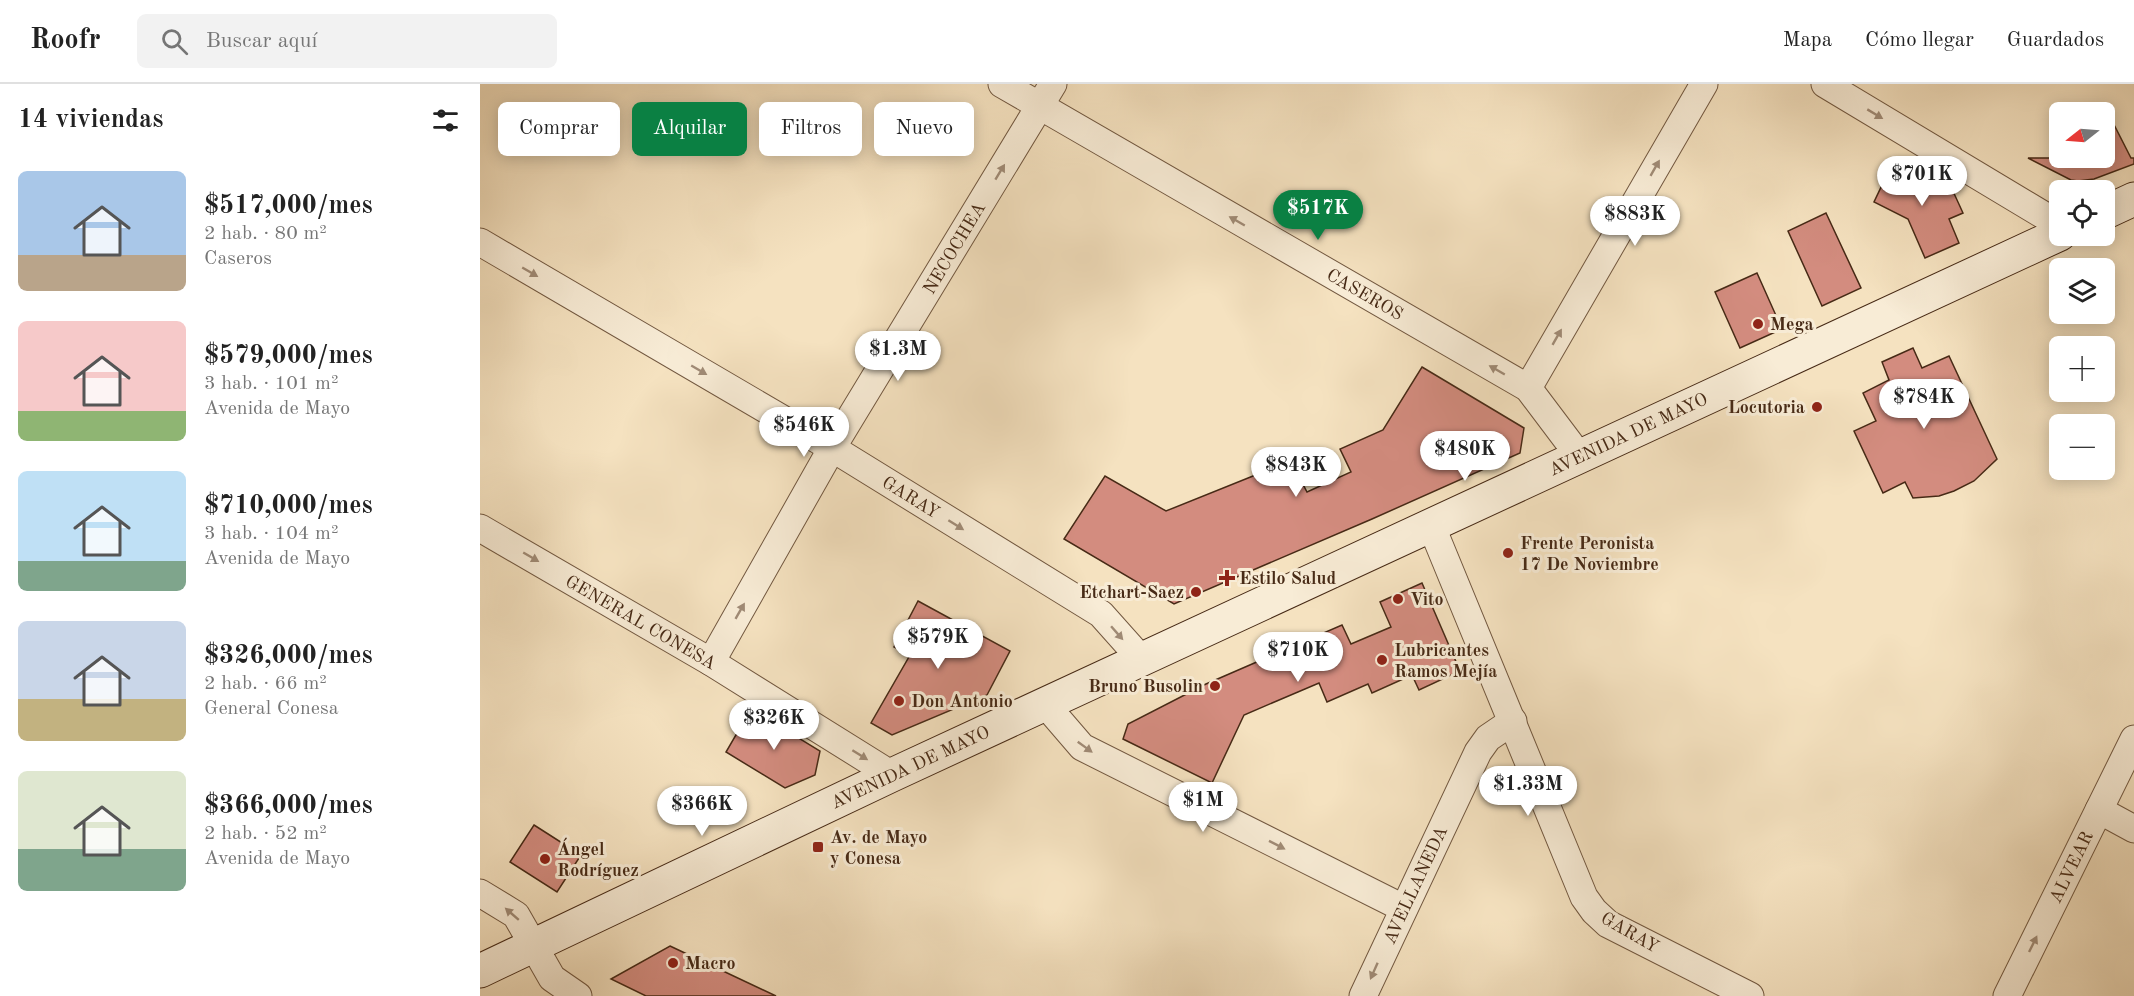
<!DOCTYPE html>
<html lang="es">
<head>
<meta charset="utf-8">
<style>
  body { margin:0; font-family:"Old Standard TT",serif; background:#f2f2f2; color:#222; height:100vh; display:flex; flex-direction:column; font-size:22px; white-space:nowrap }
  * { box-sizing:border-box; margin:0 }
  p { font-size:20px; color:#767676 }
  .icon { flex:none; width:33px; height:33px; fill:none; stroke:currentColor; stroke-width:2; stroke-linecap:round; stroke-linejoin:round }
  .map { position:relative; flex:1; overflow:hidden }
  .sheet { display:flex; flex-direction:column; background:#fff; width:480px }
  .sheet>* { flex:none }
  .banner { position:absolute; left:18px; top:18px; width:570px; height:54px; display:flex; gap:12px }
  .needle { width:39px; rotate:253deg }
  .fabs { position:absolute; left:1569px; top:18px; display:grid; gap:12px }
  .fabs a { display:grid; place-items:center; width:66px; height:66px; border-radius:9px; background:#fff; box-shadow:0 3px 15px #0003; font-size:30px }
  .price { position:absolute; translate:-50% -51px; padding:0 14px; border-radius:21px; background:#fff; color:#222; font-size:20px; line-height:39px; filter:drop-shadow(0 2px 3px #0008) }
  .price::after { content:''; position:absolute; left:50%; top:36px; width:18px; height:14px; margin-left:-9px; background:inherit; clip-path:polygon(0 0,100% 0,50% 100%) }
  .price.on { background:#0b8043; color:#fff }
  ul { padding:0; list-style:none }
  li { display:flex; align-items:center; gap:18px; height:150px; padding:0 18px }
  li span { display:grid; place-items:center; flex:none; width:168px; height:120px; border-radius:9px; color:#555 }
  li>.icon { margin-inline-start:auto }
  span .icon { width:72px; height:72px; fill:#fffc; stroke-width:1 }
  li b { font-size:26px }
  h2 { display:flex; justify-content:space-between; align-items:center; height:72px; padding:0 18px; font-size:26px }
  .chip { padding:0 21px; border-radius:9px; background:#fff; box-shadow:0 3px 15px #0003; font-size:21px; line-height:54px }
  .chip.on { background:#0b8043; color:#fff }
  header { display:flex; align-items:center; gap:36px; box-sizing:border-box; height:84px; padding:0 30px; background:#fff; border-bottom:2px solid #e0e0e0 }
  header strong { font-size:28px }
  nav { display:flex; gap:33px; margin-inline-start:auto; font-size:21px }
  .search { width:420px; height:54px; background:#f2f2f2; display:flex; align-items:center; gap:15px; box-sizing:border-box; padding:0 21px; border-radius:9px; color:#767676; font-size:22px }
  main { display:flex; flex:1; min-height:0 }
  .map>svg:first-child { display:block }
  .building { fill:#d38c7f; stroke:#472a16; stroke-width:1.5 }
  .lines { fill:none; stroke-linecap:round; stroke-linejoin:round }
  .street-casing { stroke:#725840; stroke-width:29 }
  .secondary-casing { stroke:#472a16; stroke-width:35 }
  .street { stroke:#f8ecd6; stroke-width:27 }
  .secondary { stroke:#f8ecd6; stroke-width:33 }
  .oneway { fill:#a08b76 }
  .poi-dot { fill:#8f2418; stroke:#f8ecd6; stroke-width:2 }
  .labels { text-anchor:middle; stroke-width:6; stroke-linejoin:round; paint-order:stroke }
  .street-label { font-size:18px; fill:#472a16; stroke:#f8ecd6 }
  .poi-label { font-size:18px; font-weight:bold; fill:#472a16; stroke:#f8ecd6; text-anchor:start }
</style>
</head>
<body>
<header>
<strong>Roofr</strong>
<div class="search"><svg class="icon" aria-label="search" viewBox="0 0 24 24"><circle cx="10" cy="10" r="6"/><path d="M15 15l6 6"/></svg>Buscar aquí</div>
<nav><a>Mapa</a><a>Cómo llegar</a><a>Guardados</a></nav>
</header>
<main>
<section class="sheet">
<h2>14 viviendas<svg class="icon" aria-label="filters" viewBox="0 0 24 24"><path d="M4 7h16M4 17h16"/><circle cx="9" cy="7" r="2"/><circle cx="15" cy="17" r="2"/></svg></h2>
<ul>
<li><span style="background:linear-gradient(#a9c7e8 70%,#b9a48a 0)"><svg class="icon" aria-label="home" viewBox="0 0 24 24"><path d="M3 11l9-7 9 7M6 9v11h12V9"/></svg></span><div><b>$517,000/mes</b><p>2 hab. · 80 m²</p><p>Caseros</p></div></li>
<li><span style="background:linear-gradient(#f6c9c9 75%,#8fb573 0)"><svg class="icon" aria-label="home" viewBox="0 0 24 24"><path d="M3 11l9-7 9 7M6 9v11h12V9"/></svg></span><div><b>$579,000/mes</b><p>3 hab. · 101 m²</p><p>Avenida de Mayo</p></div></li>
<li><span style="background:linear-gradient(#bfe0f5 75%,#7fa58c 0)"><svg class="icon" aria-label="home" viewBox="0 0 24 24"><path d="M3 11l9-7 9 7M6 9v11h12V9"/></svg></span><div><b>$710,000/mes</b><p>3 hab. · 104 m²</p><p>Avenida de Mayo</p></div></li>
<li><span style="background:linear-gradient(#c9d6e8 65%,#c2b280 0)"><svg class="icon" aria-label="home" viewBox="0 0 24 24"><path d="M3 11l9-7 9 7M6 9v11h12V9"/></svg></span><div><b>$326,000/mes</b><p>2 hab. · 66 m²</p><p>General Conesa</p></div></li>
<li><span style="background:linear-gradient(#dfe7d0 65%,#7fa58c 0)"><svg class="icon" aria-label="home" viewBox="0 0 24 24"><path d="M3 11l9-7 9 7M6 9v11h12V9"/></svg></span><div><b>$366,000/mes</b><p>2 hab. · 52 m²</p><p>Avenida de Mayo</p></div></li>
</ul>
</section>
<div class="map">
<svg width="1654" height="912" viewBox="0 0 1654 912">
  <rect width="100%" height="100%" fill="#f5e2c0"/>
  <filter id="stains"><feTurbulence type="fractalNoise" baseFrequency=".00333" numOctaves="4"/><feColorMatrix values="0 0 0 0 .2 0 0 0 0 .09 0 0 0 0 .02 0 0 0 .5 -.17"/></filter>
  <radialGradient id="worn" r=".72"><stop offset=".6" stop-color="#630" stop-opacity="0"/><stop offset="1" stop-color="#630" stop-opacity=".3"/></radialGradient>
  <g class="building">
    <polygon points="1624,21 1651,74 1654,74 1654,80 1614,95 1598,97 1591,96 1548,74 1624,74"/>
    <polygon points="1414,76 1472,105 1483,129 1469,135 1479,159 1445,174 1428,135 1394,118"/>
    <polygon points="1346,129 1381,204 1342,222 1308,147"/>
    <polygon points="1277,189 1302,245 1260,264 1235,208"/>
    <polygon points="1433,264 1442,284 1469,272 1517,375 1494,397 1474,407 1459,412 1433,414 1425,398 1403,409 1374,347 1396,337 1383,309 1409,296 1402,278"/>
    <polygon points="942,283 1044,344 1040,369 892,435 694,520 584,455 625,392 686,427 793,384 797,393 815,385 827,408 871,388 860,365 903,346"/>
    <polygon points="942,499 980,587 939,606 932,591 892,609 888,600 847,618 839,599 764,631 732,699 643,655 648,640 726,600 862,541 871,560 911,543 900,518"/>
    <polygon points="438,517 530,567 507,611 412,651 391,639 430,571 414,563"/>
    <polygon points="271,625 340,667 335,691 305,704 246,668"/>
    <polygon points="54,741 101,771 77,808 30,778"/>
    <polygon points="190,862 296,912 166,912 131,895"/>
  </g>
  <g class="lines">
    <g class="street-casing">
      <g id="street">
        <polyline points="522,0 1048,304 1100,373"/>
        <polyline points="1345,0 1580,141"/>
        <polyline points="0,158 352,364 621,530 662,576"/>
        <polyline points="1048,304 1224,0"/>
        <polyline points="951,441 1104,813 1114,827 1128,840 1270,912"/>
        <polyline points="0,444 231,578 412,691"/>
        <polyline points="231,578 352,364 573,0"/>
        <polyline points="565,620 602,663 923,824"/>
        <polyline points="1619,726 1654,745"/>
        <polyline points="0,809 36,831 72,894 98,912"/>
        <polyline points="883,912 998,668 1008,654 1033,637"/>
        <polyline points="1527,912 1654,655"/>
      </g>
    </g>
    <g class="secondary-casing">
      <g id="secondary">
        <polyline points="1624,129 1654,115"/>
        <polyline points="0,887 412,691 1580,150"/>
      </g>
    </g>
    <use href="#street" class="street"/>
    <use href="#secondary" class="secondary"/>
  </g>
  <defs><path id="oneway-solid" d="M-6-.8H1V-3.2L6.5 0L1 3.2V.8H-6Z" transform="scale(1.5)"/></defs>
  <g class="oneway">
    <use href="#oneway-solid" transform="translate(1395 30) rotate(31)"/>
    <use href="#oneway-solid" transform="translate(1175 84) rotate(-60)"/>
    <use href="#oneway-solid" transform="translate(520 88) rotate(-59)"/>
    <use href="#oneway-solid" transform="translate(757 137) rotate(-150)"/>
    <use href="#oneway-solid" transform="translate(50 188) rotate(30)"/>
    <use href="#oneway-solid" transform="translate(1077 253) rotate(-60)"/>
    <use href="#oneway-solid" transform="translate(219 286) rotate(30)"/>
    <use href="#oneway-solid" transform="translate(1017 286) rotate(-150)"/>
    <use href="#oneway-solid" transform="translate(476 441) rotate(32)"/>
    <use href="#oneway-solid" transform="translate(51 473) rotate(30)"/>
    <use href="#oneway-solid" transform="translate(260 527) rotate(-60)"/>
    <use href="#oneway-solid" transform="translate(637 549) rotate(49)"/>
    <use href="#oneway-solid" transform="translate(605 663) rotate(36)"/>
    <use href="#oneway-solid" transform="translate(380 671) rotate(32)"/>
    <use href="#oneway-solid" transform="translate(797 761) rotate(27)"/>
    <use href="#oneway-solid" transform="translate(32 830) rotate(-139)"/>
    <use href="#oneway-solid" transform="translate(1553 860) rotate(-64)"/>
    <use href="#oneway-solid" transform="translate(894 887) rotate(114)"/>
  </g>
  <g class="poi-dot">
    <circle cx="1278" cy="240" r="6"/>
    <circle cx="1337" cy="323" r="6"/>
    <circle cx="1028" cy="469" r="6"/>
    <path d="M744 485h6v6h6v6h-6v6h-6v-6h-6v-6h6z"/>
    <circle cx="716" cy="508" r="6"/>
    <circle cx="918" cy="515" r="6"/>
    <circle cx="902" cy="576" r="6"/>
    <circle cx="735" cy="602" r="6"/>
    <circle cx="419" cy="617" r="6"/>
    <rect x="332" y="757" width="12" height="12" rx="3"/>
    <circle cx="65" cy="775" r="6"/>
    <circle cx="193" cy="879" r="6"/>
  </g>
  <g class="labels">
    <g class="street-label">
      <text transform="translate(474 164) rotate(-59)" y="6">NECOCHEA</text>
      <text transform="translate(885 210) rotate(30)" y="6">CASEROS</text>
      <text transform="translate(1148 350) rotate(-25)" y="6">AVENIDA DE MAYO</text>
      <text transform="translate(431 413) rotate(32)" y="6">GARAY</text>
      <text transform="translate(161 538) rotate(30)" y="6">GENERAL CONESA</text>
      <text transform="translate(430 683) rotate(-25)" y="6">AVENIDA DE MAYO</text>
      <text transform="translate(1591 783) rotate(-64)" y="6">ALVEAR</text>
      <text transform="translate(935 801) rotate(-65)" y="6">AVELLANEDA</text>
      <text transform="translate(1150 848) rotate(30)" y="6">GARAY</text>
    </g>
    <g class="poi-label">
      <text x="1290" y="246">Mega</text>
      <text x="1325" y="329" text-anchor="end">Locutoria</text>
      <text x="1040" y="465">Frente Peronista<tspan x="1040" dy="21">17 De Noviembre</tspan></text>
      <text x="759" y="500">Estilo Salud</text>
      <text x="704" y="514" text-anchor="end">Etchart-Saez</text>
      <text x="930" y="521">Vito</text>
      <text x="914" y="572">Lubricantes<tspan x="914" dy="21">Ramos Mejía</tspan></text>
      <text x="723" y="608" text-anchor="end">Bruno Busolin</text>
      <text x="431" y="623">Don Antonio</text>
      <text x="350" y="759">Av. de Mayo<tspan x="350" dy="21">y Conesa</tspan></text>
      <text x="77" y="771">Ángel<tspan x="77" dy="21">Rodríguez</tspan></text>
      <text x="205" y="885">Macro</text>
    </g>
  </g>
  <rect width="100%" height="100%" filter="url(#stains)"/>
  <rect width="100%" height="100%" fill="url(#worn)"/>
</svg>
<div class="fabs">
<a><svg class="needle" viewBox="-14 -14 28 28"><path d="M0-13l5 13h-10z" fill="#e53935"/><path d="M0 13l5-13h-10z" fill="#767676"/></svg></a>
<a><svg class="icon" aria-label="locate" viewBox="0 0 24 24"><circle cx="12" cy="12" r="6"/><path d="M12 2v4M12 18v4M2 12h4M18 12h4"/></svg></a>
<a><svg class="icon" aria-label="layers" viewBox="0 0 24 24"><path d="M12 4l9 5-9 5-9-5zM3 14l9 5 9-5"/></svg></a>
<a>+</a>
<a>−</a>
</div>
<b class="price" style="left:1442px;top:123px">$701K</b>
<b class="price on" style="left:838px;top:157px">$517K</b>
<b class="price" style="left:1155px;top:163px">$883K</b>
<b class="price" style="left:418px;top:298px">$1.3M</b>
<b class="price" style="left:1444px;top:346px">$784K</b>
<b class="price" style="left:324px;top:374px">$546K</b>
<b class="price" style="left:985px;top:398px">$480K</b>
<b class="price" style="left:816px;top:414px">$843K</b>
<b class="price" style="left:458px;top:586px">$579K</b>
<b class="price" style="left:818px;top:599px">$710K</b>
<b class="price" style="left:294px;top:667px">$326K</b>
<b class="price" style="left:1048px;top:733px">$1.33M</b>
<b class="price" style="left:723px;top:749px">$1M</b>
<b class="price" style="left:222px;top:753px">$366K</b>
<div class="banner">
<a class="chip">Comprar</a>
<a class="chip on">Alquilar</a>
<a class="chip">Filtros</a>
<a class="chip">Nuevo</a>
</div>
</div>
</main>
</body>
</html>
